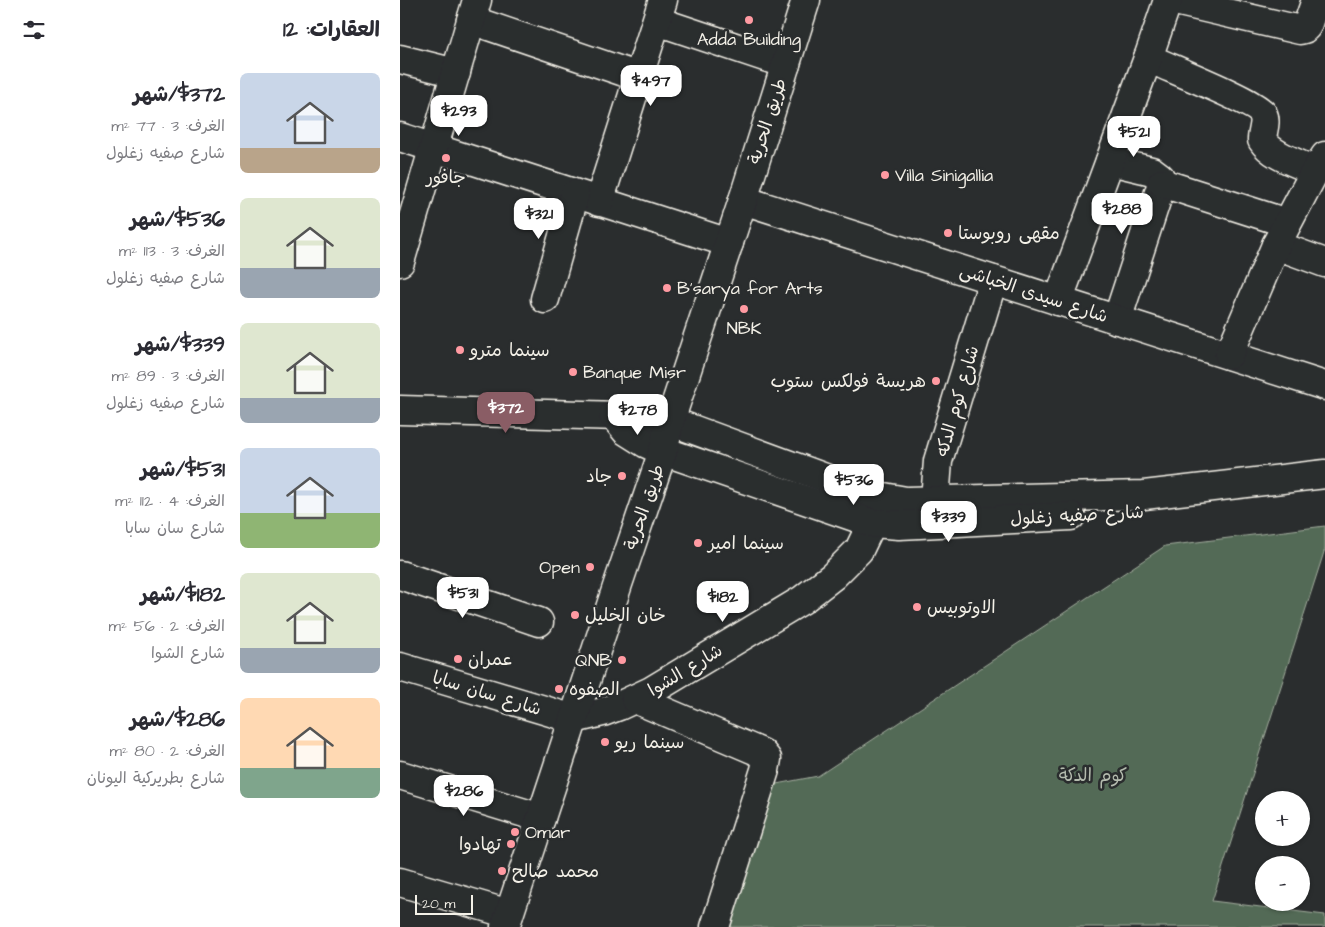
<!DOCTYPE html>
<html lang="ar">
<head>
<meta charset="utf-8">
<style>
  body { margin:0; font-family:"Architects Daughter","Playpen Sans Arabic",sans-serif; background:#f2f2f3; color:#2b2b33; direction:rtl; height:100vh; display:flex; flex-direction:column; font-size:19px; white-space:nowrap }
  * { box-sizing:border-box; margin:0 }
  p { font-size:16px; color:#7c7c81 }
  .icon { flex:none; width:28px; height:28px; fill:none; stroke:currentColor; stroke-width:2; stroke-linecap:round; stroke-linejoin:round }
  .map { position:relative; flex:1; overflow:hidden; direction:ltr }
  .side { display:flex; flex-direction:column; background:#fff; width:400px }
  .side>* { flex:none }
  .controls { position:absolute; left:855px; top:791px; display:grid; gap:10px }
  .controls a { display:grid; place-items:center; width:55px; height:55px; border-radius:50%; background:#fff; box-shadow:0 1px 4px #0004; font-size:25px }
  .scale { position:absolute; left:15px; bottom:12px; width:58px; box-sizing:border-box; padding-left:5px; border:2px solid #f4f1e8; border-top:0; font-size:14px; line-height:18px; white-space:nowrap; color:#f4f1e8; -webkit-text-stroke:4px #2a2d2e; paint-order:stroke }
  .price { position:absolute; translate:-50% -42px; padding:0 11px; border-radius:10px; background:#fff; color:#222; font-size:16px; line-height:32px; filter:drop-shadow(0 1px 2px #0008) }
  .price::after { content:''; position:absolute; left:50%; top:30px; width:15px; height:11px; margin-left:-8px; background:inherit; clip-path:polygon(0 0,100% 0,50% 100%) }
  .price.on { background:#8a5d65; color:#fff }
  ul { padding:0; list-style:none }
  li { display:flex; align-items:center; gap:15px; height:125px; padding:0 20px }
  li span { display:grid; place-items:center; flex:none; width:140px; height:100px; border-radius:8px; color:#555 }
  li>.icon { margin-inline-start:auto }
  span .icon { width:60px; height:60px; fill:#fffc; stroke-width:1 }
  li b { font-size:21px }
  h2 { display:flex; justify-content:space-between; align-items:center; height:60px; padding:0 20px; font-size:21px }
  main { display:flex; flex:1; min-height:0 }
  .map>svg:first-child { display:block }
  .green { fill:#536a56; stroke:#a4ae9f }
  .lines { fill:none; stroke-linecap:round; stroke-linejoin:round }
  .minor-casing { stroke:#f4f1e8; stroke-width:31 }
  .major-casing { stroke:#f4f1e8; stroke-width:31 }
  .minor { stroke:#2a2d2e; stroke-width:28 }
  .major { stroke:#2a2d2e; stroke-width:28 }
  .poi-dot { fill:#ff9aa2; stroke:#2a2d2e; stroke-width:2 }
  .labels { text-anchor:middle; stroke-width:5; stroke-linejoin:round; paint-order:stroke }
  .poi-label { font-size:18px; fill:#f4f1e8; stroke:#2a2d2e; text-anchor:start }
  .street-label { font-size:18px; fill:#f4f1e8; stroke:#2a2d2e }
  .park-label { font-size:18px; fill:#b4bbae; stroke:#2a2d2e }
</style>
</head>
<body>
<main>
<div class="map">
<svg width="925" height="927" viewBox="0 0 925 927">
  <rect width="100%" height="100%" fill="#2a2d2e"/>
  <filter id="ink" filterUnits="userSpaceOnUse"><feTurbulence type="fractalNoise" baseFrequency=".02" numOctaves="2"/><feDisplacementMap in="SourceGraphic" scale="10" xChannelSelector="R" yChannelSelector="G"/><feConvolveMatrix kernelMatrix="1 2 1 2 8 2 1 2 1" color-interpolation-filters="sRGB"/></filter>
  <g filter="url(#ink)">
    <polygon class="green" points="925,526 925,549 812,901 925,915 925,927 323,927 366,786 418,776 765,546"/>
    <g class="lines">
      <g class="minor-casing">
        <g id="minor">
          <polyline points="771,0 900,30 904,29 907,26 916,0"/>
          <polyline points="71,20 239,77"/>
          <polyline points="257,21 386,64"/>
          <path d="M748,58C767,67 856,102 863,114C867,122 862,132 862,140C872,156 898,163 915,171"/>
          <polyline points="0,59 56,73"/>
          <polyline points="0,137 329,243"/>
          <polyline points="710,161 752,171 760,177 762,183 717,320"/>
          <polyline points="762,183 887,223"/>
          <polyline points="343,200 925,386"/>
          <polyline points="199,202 263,0"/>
          <polyline points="876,245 925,263"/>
          <polyline points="0,262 77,0"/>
          <polyline points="145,299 175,194"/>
          <polyline points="658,301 748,58 768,0"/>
          <polyline points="829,355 876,245 915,171 925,156"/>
          <polyline points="546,521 538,500 536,487 538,461 593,280"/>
          <polyline points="0,575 139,622"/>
          <polyline points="0,667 174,719 203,712 219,706 251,691 402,600 433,576 459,550 472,523 477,501"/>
          <polyline points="235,699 362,753 367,759 365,770 315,927"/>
          <polyline points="0,775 141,818"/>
          <polyline points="0,882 109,914"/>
        </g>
      </g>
      <g class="major-casing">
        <g id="major">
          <polyline points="0,410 220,416 232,413 270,421 458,490 478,496 506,501 744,495 925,474"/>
          <polyline points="213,415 226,431 245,443 263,451 472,523 499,525 520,524 671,516"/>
          <polyline points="105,927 218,584 263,451 270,421 343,200 406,0"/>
        </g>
      </g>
      <use href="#minor" class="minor"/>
      <use href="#major" class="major"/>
    </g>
  </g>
  <g class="poi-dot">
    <circle cx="349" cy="20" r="5"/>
    <circle cx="46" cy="158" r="5"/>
    <circle cx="485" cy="175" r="5"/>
    <circle cx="548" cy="233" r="5"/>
    <circle cx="267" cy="288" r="5"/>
    <circle cx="344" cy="309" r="5"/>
    <circle cx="60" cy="350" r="5"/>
    <circle cx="173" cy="372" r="5"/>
    <circle cx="536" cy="381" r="5"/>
    <circle cx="222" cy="476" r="5"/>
    <circle cx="298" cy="543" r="5"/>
    <circle cx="190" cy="567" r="5"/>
    <circle cx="517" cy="607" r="5"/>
    <circle cx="175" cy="615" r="5"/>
    <circle cx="58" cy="659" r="5"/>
    <circle cx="222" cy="660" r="5"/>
    <circle cx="159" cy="689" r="5"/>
    <circle cx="205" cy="742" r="5"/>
    <circle cx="115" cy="832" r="5"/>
    <circle cx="111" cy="844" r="5"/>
    <circle cx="102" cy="871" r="5"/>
  </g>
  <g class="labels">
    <g class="poi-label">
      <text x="349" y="45" text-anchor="middle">Adda Building</text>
      <text x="495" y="181">Villa Sinigallia</text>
      <text x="46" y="183" text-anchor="middle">جافور</text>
      <text x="558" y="239">مقهى روبوستا</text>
      <text x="277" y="294">B'sarya for Arts</text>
      <text x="344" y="334" text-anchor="middle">NBK</text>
      <text x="70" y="356">سينما مترو</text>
      <text x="183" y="378">Banque Misr</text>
      <text x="526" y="387" text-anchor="end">هريسة فولكس ستوب</text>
      <text x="212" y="482" text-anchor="end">جاد</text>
      <text x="308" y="549">سينما امير</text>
      <text x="180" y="573" text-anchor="end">Open</text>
      <text x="527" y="613">الاوتوبيس</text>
      <text x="185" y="621">خان الخليل</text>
      <text x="68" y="665">عمران</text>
      <text x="212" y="666" text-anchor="end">QNB</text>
      <text x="169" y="695">الصفوه</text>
      <text x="215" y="748">سينما ريو</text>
      <text x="125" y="838">Omar</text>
      <text x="101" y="850" text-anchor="end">تهادوا</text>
      <text x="112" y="877">محمد صالح</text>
    </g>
    <g class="street-label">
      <text transform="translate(367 121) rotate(-72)" y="6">طريق الحرية</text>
      <text transform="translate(634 293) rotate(18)" y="6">شارع سيدى الخباشى</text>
      <text transform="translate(557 401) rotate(-74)" y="6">شارع كوم الدكه</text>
      <text transform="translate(244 507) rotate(-71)" y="6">طريق الحرية</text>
      <text transform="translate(677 515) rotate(-3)" y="6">شارع صفيه زغلول</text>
      <text transform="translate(285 670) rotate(-31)" y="6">شارع الشوا</text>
      <text transform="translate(87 693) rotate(17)" y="6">شارع سان سابا</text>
    </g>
    <g class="park-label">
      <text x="693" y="781">كوم الدكة</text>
    </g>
  </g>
</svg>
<div class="controls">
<a>+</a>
<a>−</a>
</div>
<div class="scale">20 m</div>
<b class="price" style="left:251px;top:107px">$497</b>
<b class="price" style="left:59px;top:137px">$293</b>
<b class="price" style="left:734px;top:158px">$521</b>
<b class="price" style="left:722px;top:235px">$288</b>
<b class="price" style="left:139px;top:240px">$321</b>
<b class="price on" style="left:106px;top:434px">$372</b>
<b class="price" style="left:238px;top:436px">$278</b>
<b class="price" style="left:454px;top:506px">$536</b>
<b class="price" style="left:549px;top:543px">$339</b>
<b class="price" style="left:63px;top:619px">$531</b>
<b class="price" style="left:323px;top:623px">$182</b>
<b class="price" style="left:64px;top:817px">$286</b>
</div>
<section class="side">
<h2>العقارات: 12<svg class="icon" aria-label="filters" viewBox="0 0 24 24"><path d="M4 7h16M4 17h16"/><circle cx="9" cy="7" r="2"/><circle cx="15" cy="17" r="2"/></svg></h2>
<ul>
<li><span style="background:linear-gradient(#c9d6e8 75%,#b9a48a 0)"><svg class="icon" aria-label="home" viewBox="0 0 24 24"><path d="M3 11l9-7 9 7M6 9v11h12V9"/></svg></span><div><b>$372/شهر</b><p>الغرف: 3 · 77 m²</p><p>شارع صفيه زغلول</p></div></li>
<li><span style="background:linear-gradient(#dfe7d0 70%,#9aa5b1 0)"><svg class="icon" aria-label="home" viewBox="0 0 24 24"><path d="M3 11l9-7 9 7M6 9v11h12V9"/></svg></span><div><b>$536/شهر</b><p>الغرف: 3 · 113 m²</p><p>شارع صفيه زغلول</p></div></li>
<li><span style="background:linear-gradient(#dfe7d0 75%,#9aa5b1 0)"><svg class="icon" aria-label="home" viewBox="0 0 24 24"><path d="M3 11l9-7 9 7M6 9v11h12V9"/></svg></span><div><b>$339/شهر</b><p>الغرف: 3 · 89 m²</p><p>شارع صفيه زغلول</p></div></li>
<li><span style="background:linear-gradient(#c9d6e8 65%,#8fb573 0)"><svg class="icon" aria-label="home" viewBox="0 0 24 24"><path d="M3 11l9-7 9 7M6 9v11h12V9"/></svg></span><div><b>$531/شهر</b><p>الغرف: 4 · 112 m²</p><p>شارع سان سابا</p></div></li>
<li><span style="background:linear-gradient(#dfe7d0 75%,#9aa5b1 0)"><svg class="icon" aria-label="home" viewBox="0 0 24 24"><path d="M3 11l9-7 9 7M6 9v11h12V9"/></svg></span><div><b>$182/شهر</b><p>الغرف: 2 · 56 m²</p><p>شارع الشوا</p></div></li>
<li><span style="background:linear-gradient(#ffd9b3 70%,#7fa58c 0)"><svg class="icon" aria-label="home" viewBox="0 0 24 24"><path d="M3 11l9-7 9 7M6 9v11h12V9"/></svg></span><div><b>$286/شهر</b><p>الغرف: 2 · 80 m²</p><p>شارع بطريركية اليونان</p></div></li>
</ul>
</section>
</main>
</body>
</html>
